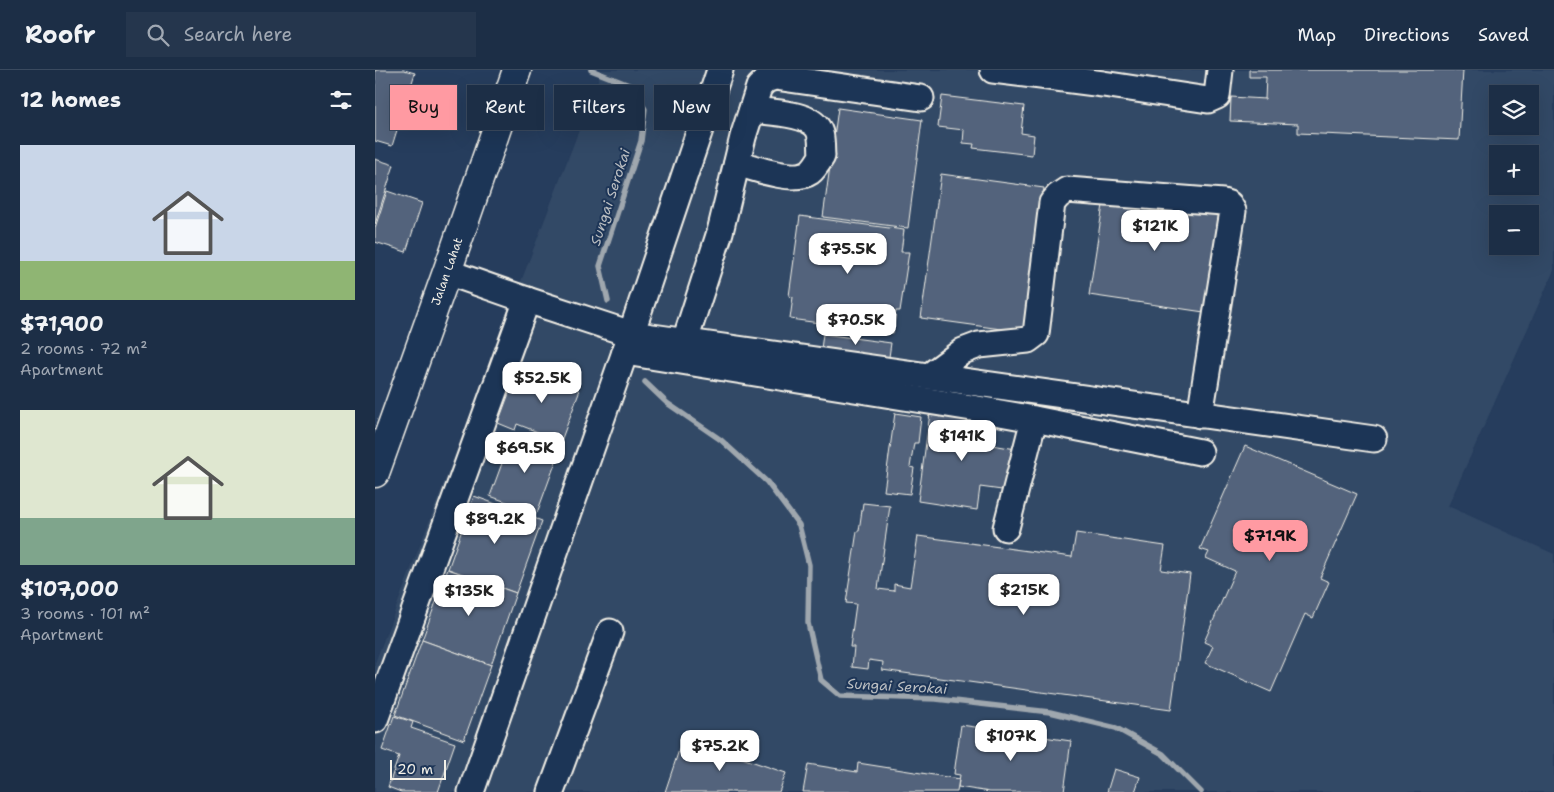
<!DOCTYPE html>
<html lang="en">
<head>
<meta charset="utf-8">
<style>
  body { margin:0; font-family:"Shantell Sans",sans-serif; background:#25364d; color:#f1f3f6; height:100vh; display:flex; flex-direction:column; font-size:19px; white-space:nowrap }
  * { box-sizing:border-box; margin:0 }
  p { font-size:16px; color:#a0a8b3 }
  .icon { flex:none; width:28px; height:28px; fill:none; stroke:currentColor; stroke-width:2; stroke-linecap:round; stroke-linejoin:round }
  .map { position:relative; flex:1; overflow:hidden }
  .panel { display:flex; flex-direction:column; background:#1c2e46; width:375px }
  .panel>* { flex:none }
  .hud { position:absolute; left:15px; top:15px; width:475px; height:45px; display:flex; gap:10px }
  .tools { position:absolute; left:1114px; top:15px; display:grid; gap:10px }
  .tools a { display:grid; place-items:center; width:50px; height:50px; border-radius:0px; background:#1c2e46; box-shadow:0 5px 20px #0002,0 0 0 1px #3a4a5f; font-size:25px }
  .scale { position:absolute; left:15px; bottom:12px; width:56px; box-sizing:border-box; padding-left:5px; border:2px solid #f4f1e8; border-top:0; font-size:14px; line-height:18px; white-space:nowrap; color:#f4f1e8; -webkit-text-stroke:4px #1d3557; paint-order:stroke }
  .price { position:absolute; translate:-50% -42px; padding:0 11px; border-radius:10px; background:#fff; color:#222; font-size:16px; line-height:32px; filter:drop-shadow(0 1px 2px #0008) }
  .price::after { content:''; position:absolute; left:50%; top:30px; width:15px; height:11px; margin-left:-8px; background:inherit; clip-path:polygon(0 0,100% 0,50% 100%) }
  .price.current { background:#ff9aa2; color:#111 }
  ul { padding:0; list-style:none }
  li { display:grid; align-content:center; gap:10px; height:265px; padding:0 20px }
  li span { display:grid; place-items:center; height:155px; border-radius:0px; color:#555 }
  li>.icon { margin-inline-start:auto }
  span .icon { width:90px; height:90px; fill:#fffc; stroke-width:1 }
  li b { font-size:21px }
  h2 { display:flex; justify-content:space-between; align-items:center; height:60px; padding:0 20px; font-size:21px }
  .tag { padding:0 18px; border-radius:0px; background:#1c2e46; box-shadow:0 5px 20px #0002,0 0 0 1px #3a4a5f; font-size:18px; line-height:45px }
  .tag.current { background:#ff9aa2; color:#111 }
  header { display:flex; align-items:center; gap:30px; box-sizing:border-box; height:70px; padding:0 25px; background:#1c2e46; border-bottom:1px solid #3a4a5f }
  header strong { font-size:24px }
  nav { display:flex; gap:28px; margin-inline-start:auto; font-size:18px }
  .search { width:350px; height:45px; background:#25364d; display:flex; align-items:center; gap:12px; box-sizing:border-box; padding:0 18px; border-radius:0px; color:#a0a8b3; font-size:19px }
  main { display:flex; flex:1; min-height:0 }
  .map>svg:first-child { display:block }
  .built { fill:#334966; fill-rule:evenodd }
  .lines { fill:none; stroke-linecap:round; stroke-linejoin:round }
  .stream { stroke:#9fa7ae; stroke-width:5.5 }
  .building { fill:#52647b; stroke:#f4f1e8 }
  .minor-casing { stroke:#f4f1e8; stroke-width:29 }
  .major-casing { stroke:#f4f1e8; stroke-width:31 }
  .minor { stroke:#1d3557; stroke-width:25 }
  .major { stroke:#1d3557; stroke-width:28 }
  .labels { text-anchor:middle; stroke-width:4; stroke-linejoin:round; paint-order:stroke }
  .street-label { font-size:12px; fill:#f4f1e8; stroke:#1d3557 }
  .water-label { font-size:14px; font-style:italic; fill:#bcbfc2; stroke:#1d3557 }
</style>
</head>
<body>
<header>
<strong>Roofr</strong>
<div class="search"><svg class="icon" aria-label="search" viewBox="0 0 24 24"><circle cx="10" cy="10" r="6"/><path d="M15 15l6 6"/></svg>Search here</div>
<nav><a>Map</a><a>Directions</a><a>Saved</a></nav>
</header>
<main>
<section class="panel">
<h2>12 homes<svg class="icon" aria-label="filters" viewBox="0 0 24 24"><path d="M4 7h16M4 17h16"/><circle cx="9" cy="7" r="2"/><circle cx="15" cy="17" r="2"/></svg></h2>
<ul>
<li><span style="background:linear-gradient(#c9d6e8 75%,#8fb573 0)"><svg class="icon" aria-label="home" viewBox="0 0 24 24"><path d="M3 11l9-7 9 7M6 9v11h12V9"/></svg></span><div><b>$71,900</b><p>2 rooms · 72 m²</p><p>Apartment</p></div></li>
<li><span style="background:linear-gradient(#dfe7d0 70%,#7fa58c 0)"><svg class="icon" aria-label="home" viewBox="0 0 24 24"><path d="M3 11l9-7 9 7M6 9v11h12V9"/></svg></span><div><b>$107,000</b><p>3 rooms · 101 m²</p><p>Apartment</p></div></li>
</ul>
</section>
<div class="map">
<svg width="1179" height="722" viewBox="0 0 1179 722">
  <rect width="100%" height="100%" fill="#263d5d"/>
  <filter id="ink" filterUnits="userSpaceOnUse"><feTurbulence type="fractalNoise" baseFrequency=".02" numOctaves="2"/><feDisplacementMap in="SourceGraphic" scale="10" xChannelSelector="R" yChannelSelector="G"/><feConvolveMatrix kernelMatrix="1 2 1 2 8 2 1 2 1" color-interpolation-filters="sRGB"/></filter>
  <g filter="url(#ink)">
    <path class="built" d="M227,0H1179V200L1073,436L1179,484V722H0V593ZM1122,24H1155V56H1122ZM1122,84H1155V116H1122ZM1122,144H1155V176H1122Z"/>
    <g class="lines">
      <g class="stream">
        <polyline points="216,0 254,15 270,39 266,71 225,196 233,231"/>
        <polyline points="270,312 292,333 346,370 392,412 424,455 434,495 433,553 446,610 465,626 561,629 675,642 741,658 788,684 826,722"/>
      </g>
    </g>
    <g class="building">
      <polygon points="0,0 29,0 40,3 17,76 0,71"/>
      <polygon points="874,0 1088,0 1084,70 923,63 923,54 855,51 856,27 890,29 891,7 874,7"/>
      <polygon points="567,26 649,36 646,63 659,65 657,85 598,78 599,74 588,73 589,60 563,57"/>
      <polygon points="463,38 547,50 533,158 448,147"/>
      <polygon points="0,89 19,95 0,154"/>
      <polygon points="566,104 669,118 648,262 546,248"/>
      <polygon points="12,121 47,133 31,182 0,172 0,158"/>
      <polygon points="730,122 845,139 829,242 714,225"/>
      <polygon points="425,146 529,160 526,182 534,182 525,241 521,241 518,263 415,249 418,227 414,226"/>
      <polygon points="448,264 516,273 514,287 446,279"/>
      <polygon points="168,298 199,309 204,323 186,371 142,354 140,360 123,353 136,318 146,321 152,304"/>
      <polygon points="520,343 546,347 543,373 539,373 535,397 539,398 535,424 509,421"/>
      <polygon points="555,343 614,351 611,374 641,379 634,421 605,417 602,440 543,431"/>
      <polygon points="137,366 184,383 162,443 115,426"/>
      <polygon points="870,376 982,424 945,508 954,512 938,548 930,544 896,622 830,593 838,576 829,572 860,501 831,488 834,482 825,479"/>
      <polygon points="99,426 167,451 141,523 73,499"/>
      <polygon points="488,433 515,436 503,519 519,521 519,514 535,517 543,466 697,487 701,463 790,476 786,500 815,504 796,640 507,600 508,592 494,590 493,599 477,597 479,577 475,577 481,534 471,533 482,461 484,461"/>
      <polygon points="73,499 141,523 116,595 47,570"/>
      <polygon points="47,570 116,595 89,670 20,645"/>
      <polygon points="19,646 38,652 36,658 80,673 63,722 26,722 13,717 24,686 7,680"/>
      <polygon points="586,655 696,671 689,722 615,722 583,717 585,705 579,704"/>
      <polygon points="308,668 411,703 404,722 290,722"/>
      <polygon points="483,693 584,709 582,722 428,722 433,694 482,702"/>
      <polygon points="739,699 765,707 760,722 732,722"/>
    </g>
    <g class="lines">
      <g class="minor-casing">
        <g id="minor">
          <polyline points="618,0 728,14 833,30 842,26 845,0"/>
          <path d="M362,93C379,98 419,113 435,102C439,99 444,91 447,86C446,77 448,63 441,56C430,43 393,42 377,40"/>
          <polyline points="72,202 152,230 256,264 999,369"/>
          <polyline points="310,271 345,162 368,67 384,17 391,10 400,7 546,28"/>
          <polyline points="250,282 603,339 659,349 631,458"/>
          <polyline points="554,306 588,281 604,275 653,270 661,264 677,133 683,126 692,120 848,132 854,134 858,141 825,345"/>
          <polyline points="659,349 825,382"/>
          <polyline points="0,650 152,230"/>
          <polyline points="96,722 250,282 345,0"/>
          <polyline points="176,722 235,562"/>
        </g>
      </g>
      <g class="major-casing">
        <g id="major">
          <path id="s1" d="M0,403L72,202L142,0"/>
        </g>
      </g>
      <use href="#minor" class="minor"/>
      <use href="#major" class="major"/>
    </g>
  </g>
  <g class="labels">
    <g class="street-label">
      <text dy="4" stroke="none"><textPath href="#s1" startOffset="214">Jalan Lahat</textPath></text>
    </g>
    <g class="water-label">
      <text transform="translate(235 127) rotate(-72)" y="5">Sungai Serokai</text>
      <text transform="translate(522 616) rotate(3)" y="5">Sungai Serokai</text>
    </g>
  </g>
</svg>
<div class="tools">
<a><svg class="icon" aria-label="layers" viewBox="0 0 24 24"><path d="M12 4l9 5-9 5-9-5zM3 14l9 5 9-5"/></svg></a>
<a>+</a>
<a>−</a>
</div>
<div class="scale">20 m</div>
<b class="price" style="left:780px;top:182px">$121K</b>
<b class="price" style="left:473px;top:205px">$75.5K</b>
<b class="price" style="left:481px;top:276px">$70.5K</b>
<b class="price" style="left:167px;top:334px">$52.5K</b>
<b class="price" style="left:587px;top:392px">$141K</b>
<b class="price" style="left:150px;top:404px">$69.5K</b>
<b class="price" style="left:120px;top:475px">$89.2K</b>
<b class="price current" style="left:895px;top:492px">$71.9K</b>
<b class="price" style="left:649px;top:546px">$215K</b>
<b class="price" style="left:94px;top:547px">$135K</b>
<b class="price" style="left:636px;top:692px">$107K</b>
<b class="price" style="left:345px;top:702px">$75.2K</b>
<div class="hud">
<a class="tag current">Buy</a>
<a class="tag">Rent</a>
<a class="tag">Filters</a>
<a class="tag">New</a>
</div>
</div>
</main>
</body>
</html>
